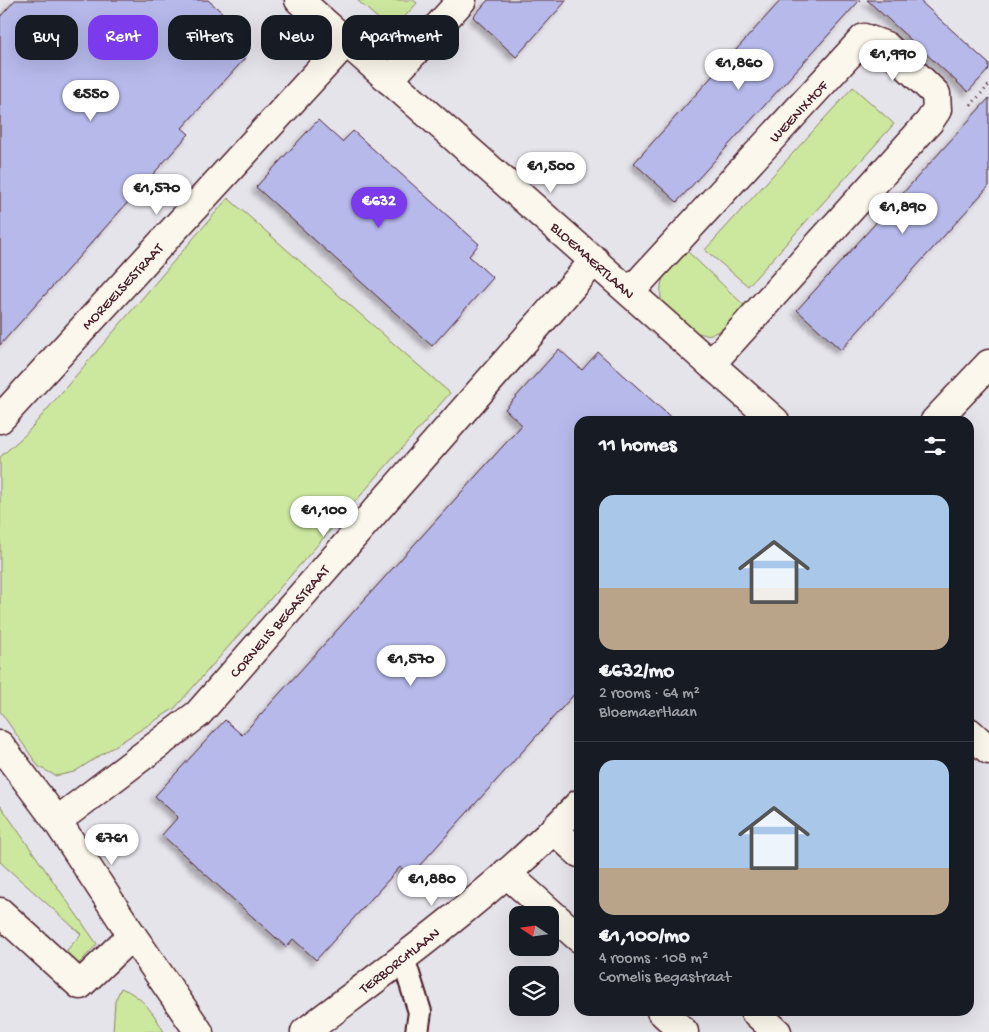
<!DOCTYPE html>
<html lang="en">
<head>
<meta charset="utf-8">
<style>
  body { margin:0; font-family:"Gochi Hand",sans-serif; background:#242831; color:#f1f3f6; height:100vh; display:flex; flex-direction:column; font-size:19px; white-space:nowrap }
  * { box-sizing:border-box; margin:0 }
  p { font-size:16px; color:#9ea1a6 }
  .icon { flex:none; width:28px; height:28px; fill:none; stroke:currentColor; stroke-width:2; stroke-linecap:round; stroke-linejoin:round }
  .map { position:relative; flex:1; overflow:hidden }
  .side { position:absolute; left:574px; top:416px; width:400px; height:600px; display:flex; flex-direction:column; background:#171b24; border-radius:15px; box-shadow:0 5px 20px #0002 }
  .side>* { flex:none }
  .top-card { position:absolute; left:15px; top:15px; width:475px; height:45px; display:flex; gap:10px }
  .needle { width:32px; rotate:283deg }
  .controls { position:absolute; left:509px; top:906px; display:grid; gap:10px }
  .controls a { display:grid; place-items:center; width:50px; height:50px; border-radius:10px; background:#171b24; box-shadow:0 5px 20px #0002; font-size:25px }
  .price { position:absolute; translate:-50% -42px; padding:0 11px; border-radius:18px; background:#fff; color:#222; font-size:16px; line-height:32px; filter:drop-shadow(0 1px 2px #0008) }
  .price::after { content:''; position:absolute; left:50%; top:30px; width:15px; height:11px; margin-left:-8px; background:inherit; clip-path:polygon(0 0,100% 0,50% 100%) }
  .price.on { background:#7c3aed; color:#fff }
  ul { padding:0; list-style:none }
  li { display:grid; align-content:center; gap:10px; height:265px; padding:0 25px }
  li+li { border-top:1px solid #363941 }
  li span { display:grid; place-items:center; height:155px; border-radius:15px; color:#555 }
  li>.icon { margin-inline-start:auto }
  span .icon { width:90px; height:90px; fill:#fffc; stroke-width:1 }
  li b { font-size:21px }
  h2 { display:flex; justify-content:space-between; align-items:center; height:60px; padding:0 25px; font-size:21px }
  .tag { padding:0 18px; border-radius:15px; background:#171b24; box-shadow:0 5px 20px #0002; font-size:18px; line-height:45px }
  .tag.on { background:#7c3aed; color:#fff }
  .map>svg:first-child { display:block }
  .green { fill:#cce79e; stroke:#8b8364 }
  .building { fill:#b6b9ea; stroke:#4a1f2b; filter:url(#shadow) }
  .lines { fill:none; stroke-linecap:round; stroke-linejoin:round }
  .service-casing { stroke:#4a1f2b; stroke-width:26 }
  .minor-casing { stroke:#4a1f2b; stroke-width:31 }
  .path { stroke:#4a1f2b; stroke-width:3; stroke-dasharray:1 4; stroke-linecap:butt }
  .service { stroke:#fbf7ec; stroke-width:22 }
  .minor { stroke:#fbf7ec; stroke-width:28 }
  .labels { text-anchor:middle; stroke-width:4.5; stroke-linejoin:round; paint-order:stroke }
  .street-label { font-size:15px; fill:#4a1f2b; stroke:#fbf7ec }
</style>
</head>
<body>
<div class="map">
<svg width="989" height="1032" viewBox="0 0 989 1032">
  <defs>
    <filter id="shadow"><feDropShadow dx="-4.5" dy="4.5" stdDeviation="2.5" flood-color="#0004"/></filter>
  </defs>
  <rect width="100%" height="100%" fill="#e6e4eb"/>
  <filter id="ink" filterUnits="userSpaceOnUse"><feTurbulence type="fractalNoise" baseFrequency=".02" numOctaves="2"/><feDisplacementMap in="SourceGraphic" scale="10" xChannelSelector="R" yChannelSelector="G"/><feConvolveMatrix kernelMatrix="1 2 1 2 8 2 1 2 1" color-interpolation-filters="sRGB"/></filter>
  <g filter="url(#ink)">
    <g class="green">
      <polygon points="357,0 413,0 417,3 392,31"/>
      <polygon points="853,87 894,124 748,286 705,250"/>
      <polygon points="228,198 450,393 175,708 74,772 56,776 39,767 0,711 0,457 26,434"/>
      <path d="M685,249L747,308C707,346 705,340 663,310C656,279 665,270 685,249Z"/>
      <polygon points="0,805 97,944 74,969 61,957 81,934 0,862"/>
      <path d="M121,988C142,996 154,1013 164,1032H113L115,1001Z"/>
    </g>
    <g class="building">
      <polygon points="15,0 208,0 233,22 222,34 247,56 182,128 189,134 0,345 0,17"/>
      <polygon points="488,0 567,0 516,57 473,17"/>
      <polygon points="781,0 860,0 677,202 634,163"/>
      <polygon points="867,0 919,0 989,64 989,69 968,92"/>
      <polygon points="989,98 989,186 841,350 797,310"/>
      <polygon points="318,120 342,142 353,131 479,244 469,256 493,278 432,346 256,187"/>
      <polygon points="559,349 582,370 598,352 675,421 579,421 579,689 410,876 400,867 316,960 293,939 286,947 162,835 178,817 155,796 225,720 242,735 338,629 522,425 505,409"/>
    </g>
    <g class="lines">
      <g class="service-casing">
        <polyline id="service" points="403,958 420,1012 417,1032"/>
      </g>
      <g class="minor-casing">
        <g id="minor">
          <polyline points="299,0 775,421"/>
          <polyline points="389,80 462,0"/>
          <polyline points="630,292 864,38 886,46 936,94 937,110 929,122 711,364"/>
          <polyline points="0,419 346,42"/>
          <polyline points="935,421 989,364"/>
          <polyline points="969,732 989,750"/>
          <polyline points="0,745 57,821 132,935"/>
          <polyline points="57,821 198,714 595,260"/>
          <polyline points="554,830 579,853"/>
          <polyline points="506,873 579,938"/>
          <polyline points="0,912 80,985 132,935 199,1032"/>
          <polyline points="661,1011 684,1032"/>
          <polyline points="754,1011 777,1032"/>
          <path d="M305,1032C399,961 498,890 579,804"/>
        </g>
      </g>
      <polyline class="path" points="971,105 989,85"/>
      <use href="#service" class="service"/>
      <use href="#minor" class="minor"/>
    </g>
  </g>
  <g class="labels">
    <g class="street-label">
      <text transform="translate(798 111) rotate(-47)" y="5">WEENIXHOF</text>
      <text transform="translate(593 260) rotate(42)" y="5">BLOEMAERTLAAN</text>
      <text transform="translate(122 286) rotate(-47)" y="5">MOREELSESTRAAT</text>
      <text transform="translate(279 621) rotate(-49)" y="5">CORNELIS BEGASTRAAT</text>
      <text transform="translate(399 960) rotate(-38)" y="5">TERBORCHLAAN</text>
    </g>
  </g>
</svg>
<div class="controls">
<a><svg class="needle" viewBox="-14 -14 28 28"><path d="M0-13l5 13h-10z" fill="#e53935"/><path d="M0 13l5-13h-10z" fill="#9ea1a6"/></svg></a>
<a><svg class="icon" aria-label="layers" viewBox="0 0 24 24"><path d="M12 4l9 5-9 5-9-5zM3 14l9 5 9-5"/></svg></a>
</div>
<b class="price" style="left:893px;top:82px">€1,990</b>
<b class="price" style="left:739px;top:91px">€1,860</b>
<b class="price" style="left:91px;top:122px">€550</b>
<b class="price" style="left:551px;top:194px">€1,500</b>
<b class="price" style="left:157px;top:216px">€1,570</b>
<b class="price on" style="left:379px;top:229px">€632</b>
<b class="price" style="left:903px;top:235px">€1,890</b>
<b class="price" style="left:324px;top:538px">€1,100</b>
<b class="price" style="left:411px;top:687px">€1,570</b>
<b class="price" style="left:112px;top:866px">€761</b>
<b class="price" style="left:432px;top:907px">€1,880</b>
<div class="top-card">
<a class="tag">Buy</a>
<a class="tag on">Rent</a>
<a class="tag">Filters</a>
<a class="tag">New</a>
<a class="tag">Apartment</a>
</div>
<section class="side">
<h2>11 homes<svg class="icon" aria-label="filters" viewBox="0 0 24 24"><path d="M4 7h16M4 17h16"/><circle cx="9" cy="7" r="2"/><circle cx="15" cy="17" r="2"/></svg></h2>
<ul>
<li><span style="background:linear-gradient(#a9c7e8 60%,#b9a48a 0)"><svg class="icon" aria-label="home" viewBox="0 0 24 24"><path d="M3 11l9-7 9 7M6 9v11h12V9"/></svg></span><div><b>€632/mo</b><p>2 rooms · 64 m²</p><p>Bloemaertlaan</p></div></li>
<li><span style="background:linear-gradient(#a9c7e8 70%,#b9a48a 0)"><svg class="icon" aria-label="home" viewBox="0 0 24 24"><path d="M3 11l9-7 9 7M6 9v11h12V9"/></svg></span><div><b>€1,100/mo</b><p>4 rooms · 108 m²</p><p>Cornelis Begastraat</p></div></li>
</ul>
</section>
</div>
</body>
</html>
